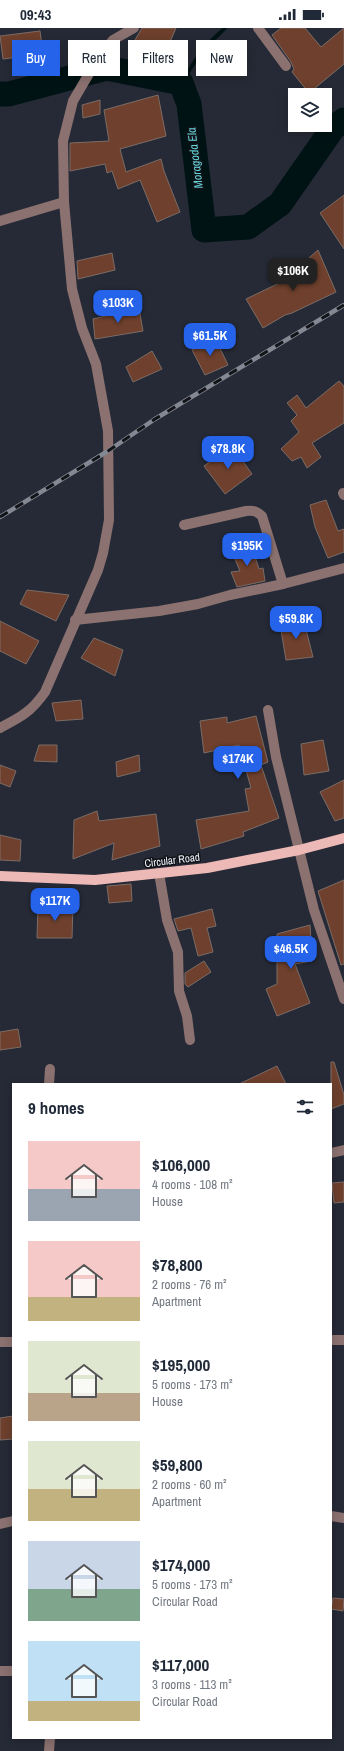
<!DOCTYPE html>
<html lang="en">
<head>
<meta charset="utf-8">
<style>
  body { margin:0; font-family:"Archivo Narrow",sans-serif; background:#f2f2f3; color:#1f2937; height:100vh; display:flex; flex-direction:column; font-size:15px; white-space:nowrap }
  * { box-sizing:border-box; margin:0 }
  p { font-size:13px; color:#747a83 }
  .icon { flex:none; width:22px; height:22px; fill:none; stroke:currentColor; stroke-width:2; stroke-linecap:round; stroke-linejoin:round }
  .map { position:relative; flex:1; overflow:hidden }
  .details { position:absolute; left:12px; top:1055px; width:320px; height:656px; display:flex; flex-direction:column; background:#fff; border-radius:0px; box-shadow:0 2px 10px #0003 }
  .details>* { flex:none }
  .hud { position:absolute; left:12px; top:12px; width:320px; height:36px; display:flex; gap:8px }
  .fabs { position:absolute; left:288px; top:60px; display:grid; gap:8px }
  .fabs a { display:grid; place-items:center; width:44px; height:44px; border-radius:0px; background:#fff; box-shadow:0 2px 10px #0003; font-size:20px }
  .price { position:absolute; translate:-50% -34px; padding:0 9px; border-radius:8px; background:#2563eb; color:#fff; font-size:13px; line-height:26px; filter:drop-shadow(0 1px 2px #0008) }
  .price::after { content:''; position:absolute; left:50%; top:24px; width:12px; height:9px; margin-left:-6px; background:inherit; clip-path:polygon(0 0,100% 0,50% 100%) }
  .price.active { background:#222; color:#fff }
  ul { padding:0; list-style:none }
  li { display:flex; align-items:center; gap:12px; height:100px; padding:0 16px }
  li span { display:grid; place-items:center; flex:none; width:112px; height:80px; border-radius:0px; color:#555 }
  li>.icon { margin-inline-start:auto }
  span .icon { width:48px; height:48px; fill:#fffc; stroke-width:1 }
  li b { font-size:17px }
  h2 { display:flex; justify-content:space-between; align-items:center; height:48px; padding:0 16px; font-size:17px }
  .chip { padding:0 14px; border-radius:0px; background:#fff; box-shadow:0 2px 10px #0003; font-size:14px; line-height:36px }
  .chip.active { background:#2563eb; color:#fff }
  .status { display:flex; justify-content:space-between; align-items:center; height:28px; padding:0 20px; background:#fff; direction:ltr }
  .status svg { height:11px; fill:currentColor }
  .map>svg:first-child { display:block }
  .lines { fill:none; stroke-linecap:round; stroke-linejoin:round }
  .stream { stroke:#001314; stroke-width:4 }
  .river { stroke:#001314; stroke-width:25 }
  .building { fill:#6e402d; stroke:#7c6c66 }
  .minor { stroke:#8b7270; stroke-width:10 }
  .major { stroke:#edb9b6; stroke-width:10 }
  .rail-casing { stroke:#848892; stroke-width:4.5 }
  .rail { stroke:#111318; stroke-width:3; stroke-dasharray:9; stroke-linecap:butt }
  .labels { text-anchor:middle; stroke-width:3; stroke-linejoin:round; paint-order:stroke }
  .street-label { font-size:11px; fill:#f0f3fb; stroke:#111318 }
  .water-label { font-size:12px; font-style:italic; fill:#66d5da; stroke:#111318 }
</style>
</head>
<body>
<div class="status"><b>09:43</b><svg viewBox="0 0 49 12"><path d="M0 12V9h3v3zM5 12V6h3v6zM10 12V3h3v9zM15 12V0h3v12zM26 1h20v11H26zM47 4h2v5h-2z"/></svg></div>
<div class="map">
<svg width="344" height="1723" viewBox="0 0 344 1723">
  <rect width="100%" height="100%" fill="#262a36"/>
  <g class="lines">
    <polyline class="stream" points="181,55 203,21 225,0"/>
    <polyline class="river" points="0,66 9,66 107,40 181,55 189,76 204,202 248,199 280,176 333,100 344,92"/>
  </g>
  <g class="building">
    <polygon points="142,0 176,0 161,35 129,22"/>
    <polygon points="281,0 305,0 321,19 344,0 344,36 309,65 292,44 294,41 291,34 272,7"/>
    <polygon points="40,3 43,26 3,31 0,8"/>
    <polygon points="158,67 166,108 120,121 126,144 161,131 164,143 180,184 157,194 140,152 118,161 112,143 107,145 105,136 70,143 70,115 109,113 104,82"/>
    <polygon points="100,72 100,86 83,90 82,77"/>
    <polygon points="344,167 344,221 320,185"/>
    <polygon points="318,222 336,264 292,285 285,287 263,300 246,271 294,248 292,245"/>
    <polygon points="112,225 115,242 78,251 77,233"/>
    <polygon points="139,280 143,303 95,311 93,291"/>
    <polygon points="216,312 228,337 205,347 192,322"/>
    <polygon points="152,323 162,341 133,354 126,339"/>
    <polygon points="339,353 344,358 344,395 312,415 321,429 307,440 301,429 292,433 281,421 299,404 291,393 297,387 287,375 297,367 306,380"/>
    <polygon points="232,418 252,446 225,466 204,438"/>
    <polygon points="326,472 338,503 344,501 344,524 328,530 315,499 310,477"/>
    <polygon points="251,516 259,541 263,540 265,553 237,559 231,544 240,543 231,522"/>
    <polygon points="27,562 69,567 56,593 20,576"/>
    <polygon points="303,590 313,629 286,632 280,596"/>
    <polygon points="0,593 39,613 26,636 0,623"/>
    <polygon points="94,610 123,622 115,648 81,630"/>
    <polygon points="81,672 83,691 56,693 52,675"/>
    <polygon points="256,688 268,734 261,737 279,790 243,804 244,808 201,821 196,792 249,783 245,761 251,760 239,717 204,725 200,693 227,689 227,695"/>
    <polygon points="323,712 329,743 304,747 301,716"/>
    <polygon points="39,717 57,717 57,734 34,733"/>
    <polygon points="139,727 140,743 117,749 116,734"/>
    <polygon points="0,737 16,743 10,759 0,755"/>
    <polygon points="344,752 344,790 335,793 320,764"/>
    <polygon points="97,783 99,793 156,786 160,818 112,832 114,815 73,831 74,792"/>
    <polygon points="0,807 21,812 20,833 0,832"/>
    <polygon points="344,852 344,936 341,937 318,863"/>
    <polygon points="131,856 132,873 109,875 107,858"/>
    <polygon points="38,877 73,877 72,910 37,910"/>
    <polygon points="212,881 216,898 207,900 213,924 198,928 191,900 178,903 174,891"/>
    <polygon points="310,897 312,933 295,936 310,975 277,988 266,961 277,956 277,906"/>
    <polygon points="204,933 211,944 188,959 185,956 185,945"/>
    <polygon points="18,1001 21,1019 0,1022 0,1004"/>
    <polygon points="331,1034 334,1034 344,1067 344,1076 331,1081"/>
    <polygon points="277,1038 286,1056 239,1056"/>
    <polygon points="344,1154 344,1174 334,1175 332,1155"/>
    <polygon points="13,1388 13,1411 0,1412 0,1390"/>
    <polygon points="333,1570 344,1571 343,1583 331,1581"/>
  </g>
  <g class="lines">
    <g class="minor">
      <polyline points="258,0 286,38"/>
      <polyline points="0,193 64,174"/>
      <polyline points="343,465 344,467"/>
      <path d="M184,497L246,483C253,482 256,483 262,488L283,556"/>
      <polyline points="75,592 159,583 198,576 230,567 283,556 344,540"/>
      <polyline points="268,682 276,729 314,882 344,971"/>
      <path d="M0,700C21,689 31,684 45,664L98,542L103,525L109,492L108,403L96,336L82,300L72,261L64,174L63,113L73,73L100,27L113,12L134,0"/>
      <polyline points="159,845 167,892 178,924 179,963 187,988 190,1012"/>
      <polyline points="49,1056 50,1041"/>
      <polyline points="331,1125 344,1122"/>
      <polyline points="331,1312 344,1312"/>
      <polyline points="0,1314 13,1314"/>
      <polyline points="331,1488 344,1490"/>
      <polyline points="0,1496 13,1493"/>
      <polyline points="0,1643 13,1643"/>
      <polyline points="49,1723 50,1710"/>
    </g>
    <polyline class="major" points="0,848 95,852 207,840 299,822 344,810"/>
    <g class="rail-casing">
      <polyline id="rail" points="0,489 108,423 155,391 344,277"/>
    </g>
    <use href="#rail" class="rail"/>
  </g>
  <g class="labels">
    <g class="street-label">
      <text transform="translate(172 832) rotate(-7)" y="4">Circular Road</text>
    </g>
    <g class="water-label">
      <text transform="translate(195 130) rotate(-97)" y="4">Moragoda Ela</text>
    </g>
  </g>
</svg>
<div class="fabs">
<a><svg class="icon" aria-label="layers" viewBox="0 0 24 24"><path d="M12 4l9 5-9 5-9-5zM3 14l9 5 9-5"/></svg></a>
</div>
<b class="price active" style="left:293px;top:264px">$106K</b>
<b class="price" style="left:118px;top:296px">$103K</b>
<b class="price" style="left:210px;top:329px">$61.5K</b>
<b class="price" style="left:228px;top:442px">$78.8K</b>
<b class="price" style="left:247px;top:539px">$195K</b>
<b class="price" style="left:296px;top:612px">$59.8K</b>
<b class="price" style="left:238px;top:752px">$174K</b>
<b class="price" style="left:55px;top:894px">$117K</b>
<b class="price" style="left:291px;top:942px">$46.5K</b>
<div class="hud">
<a class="chip active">Buy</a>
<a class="chip">Rent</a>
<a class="chip">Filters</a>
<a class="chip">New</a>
</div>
<section class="details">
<h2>9 homes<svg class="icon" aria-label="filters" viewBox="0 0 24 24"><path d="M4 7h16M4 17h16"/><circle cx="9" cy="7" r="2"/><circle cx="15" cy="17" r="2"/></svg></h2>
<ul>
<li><span style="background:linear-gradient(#f6c9c9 60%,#9aa5b1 0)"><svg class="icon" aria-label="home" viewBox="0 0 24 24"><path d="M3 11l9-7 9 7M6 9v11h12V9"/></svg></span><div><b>$106,000</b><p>4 rooms · 108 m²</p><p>House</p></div></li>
<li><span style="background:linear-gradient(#f6c9c9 70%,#c2b280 0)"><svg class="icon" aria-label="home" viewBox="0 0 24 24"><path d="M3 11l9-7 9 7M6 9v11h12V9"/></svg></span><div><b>$78,800</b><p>2 rooms · 76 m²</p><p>Apartment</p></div></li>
<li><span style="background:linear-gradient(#dfe7d0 65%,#b9a48a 0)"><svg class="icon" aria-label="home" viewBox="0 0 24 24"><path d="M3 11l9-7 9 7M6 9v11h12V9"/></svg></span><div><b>$195,000</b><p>5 rooms · 173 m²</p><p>House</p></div></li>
<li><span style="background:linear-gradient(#dfe7d0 60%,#c2b280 0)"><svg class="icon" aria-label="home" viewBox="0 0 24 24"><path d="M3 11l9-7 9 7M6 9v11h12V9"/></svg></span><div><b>$59,800</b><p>2 rooms · 60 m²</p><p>Apartment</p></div></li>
<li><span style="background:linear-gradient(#c9d6e8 60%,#7fa58c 0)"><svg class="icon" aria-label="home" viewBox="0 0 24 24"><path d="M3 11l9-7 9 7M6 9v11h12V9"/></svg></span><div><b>$174,000</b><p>5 rooms · 173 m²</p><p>Circular Road</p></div></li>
<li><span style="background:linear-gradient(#bfe0f5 75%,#c2b280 0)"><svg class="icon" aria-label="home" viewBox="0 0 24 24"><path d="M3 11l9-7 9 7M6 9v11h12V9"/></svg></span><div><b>$117,000</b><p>3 rooms · 113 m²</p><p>Circular Road</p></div></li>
</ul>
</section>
</div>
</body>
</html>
